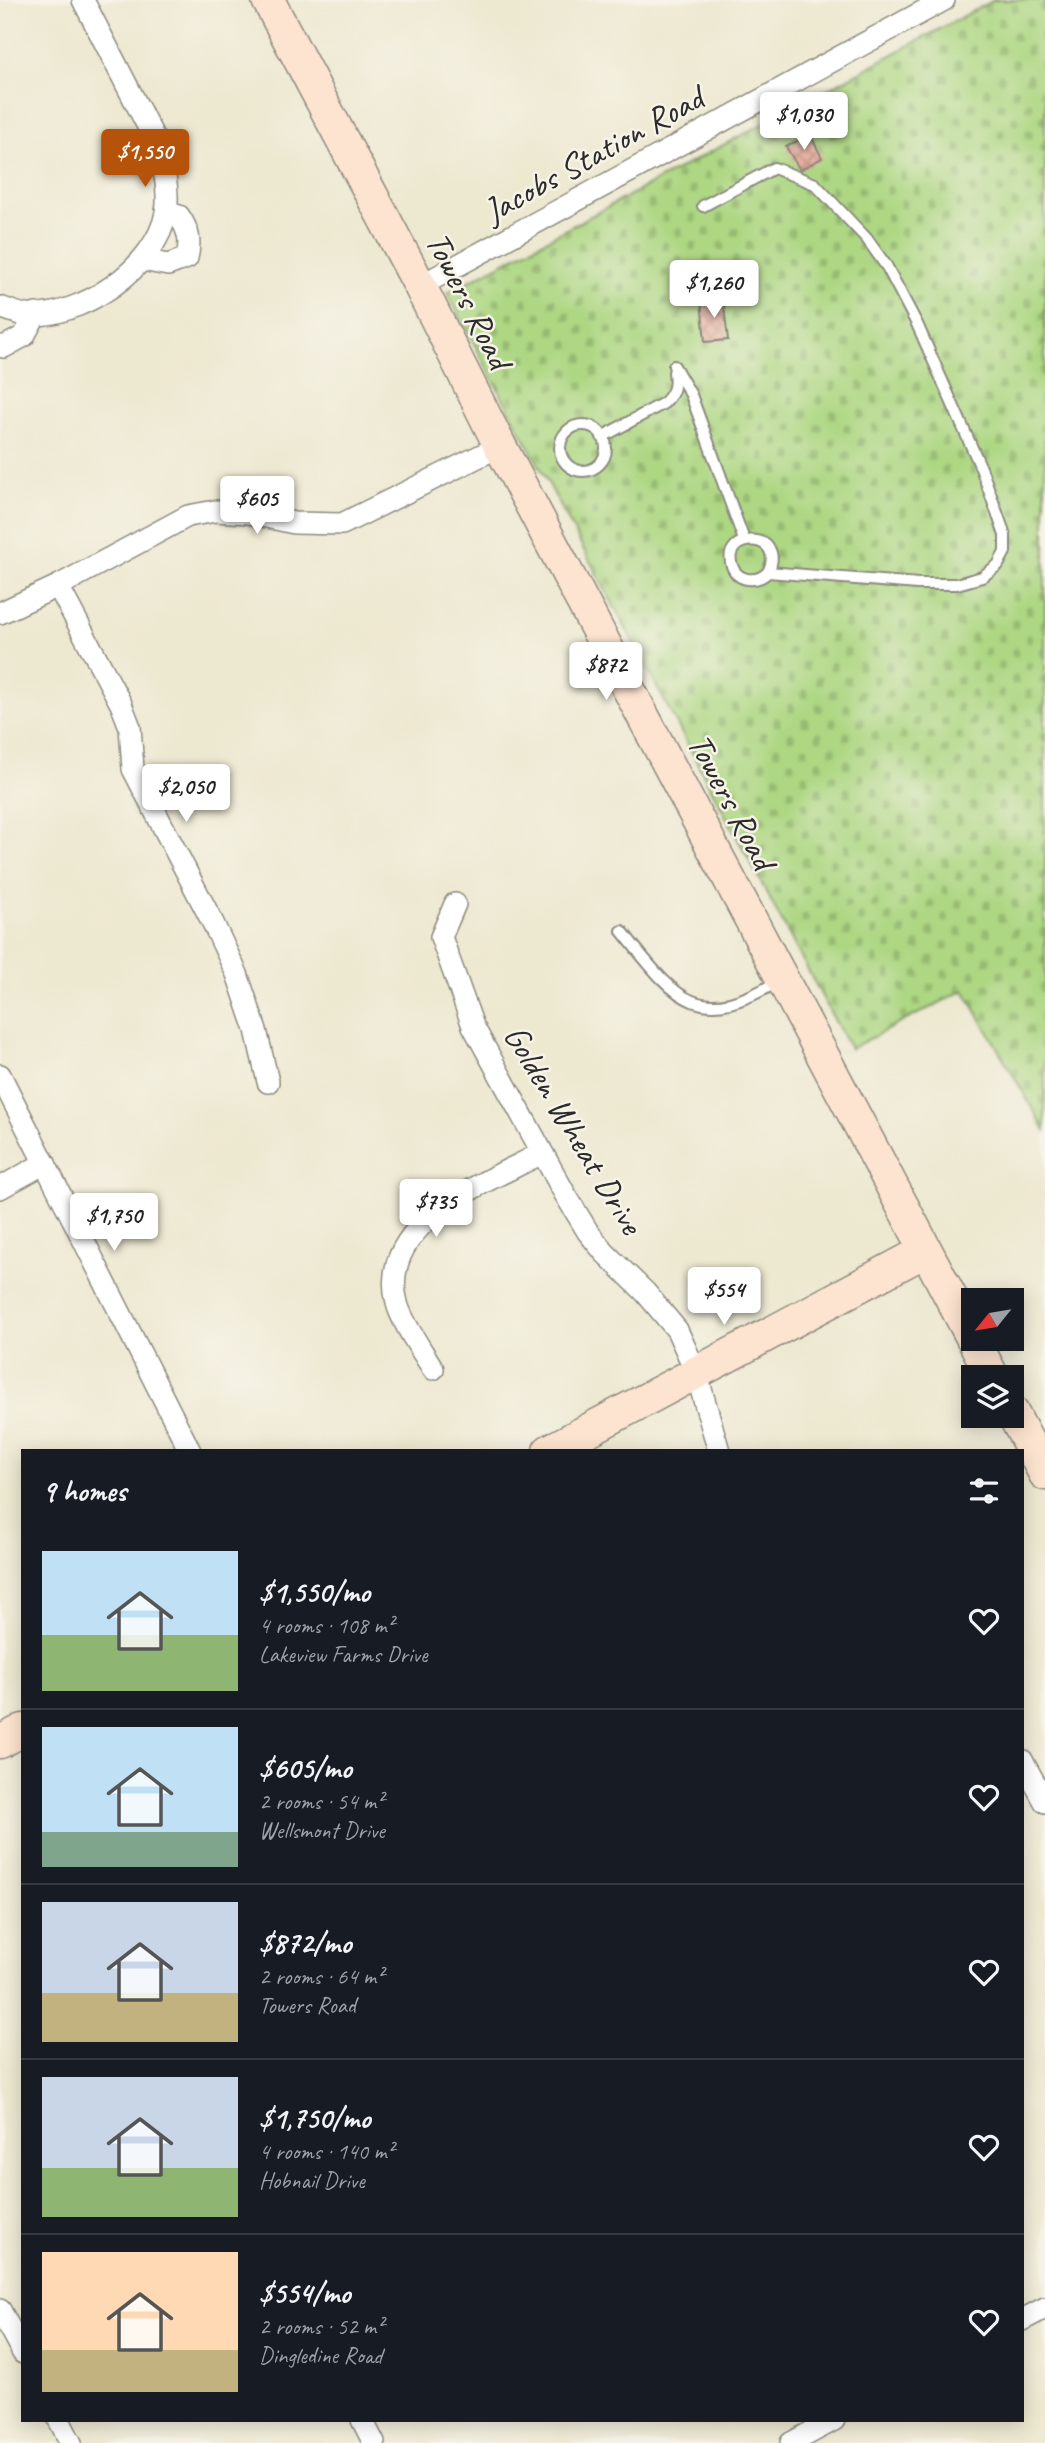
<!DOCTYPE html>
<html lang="en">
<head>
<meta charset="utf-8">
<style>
  body { margin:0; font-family:Caveat,sans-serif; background:#20242c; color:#f1f3f6; height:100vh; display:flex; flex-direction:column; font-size:26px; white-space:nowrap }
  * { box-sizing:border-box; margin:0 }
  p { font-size:23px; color:#9ea1a6 }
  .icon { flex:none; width:38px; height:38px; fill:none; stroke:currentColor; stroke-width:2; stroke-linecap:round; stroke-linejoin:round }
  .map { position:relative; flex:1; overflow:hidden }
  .drawer { position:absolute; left:21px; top:1449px; width:1003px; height:973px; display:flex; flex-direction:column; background:#171b24; border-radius:0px; box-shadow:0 4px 18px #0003 }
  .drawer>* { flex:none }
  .needle { width:46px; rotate:240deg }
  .controls { position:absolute; left:961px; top:1288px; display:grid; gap:14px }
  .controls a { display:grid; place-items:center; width:63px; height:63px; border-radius:0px; background:#171b24; box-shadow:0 4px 18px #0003; font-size:35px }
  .price { position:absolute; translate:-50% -60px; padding:0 16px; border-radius:7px; background:#fff; color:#222; font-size:23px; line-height:46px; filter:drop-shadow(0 2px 4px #0008) }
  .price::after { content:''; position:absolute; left:50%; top:42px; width:21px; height:16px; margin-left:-10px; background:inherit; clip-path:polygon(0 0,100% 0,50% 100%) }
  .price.current { background:#b45309; color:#fff }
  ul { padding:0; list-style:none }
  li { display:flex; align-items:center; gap:21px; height:175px; padding:0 21px }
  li+li { border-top:2px solid #363941 }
  li span { display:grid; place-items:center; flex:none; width:196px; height:140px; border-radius:0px; color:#555 }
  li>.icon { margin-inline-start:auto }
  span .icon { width:84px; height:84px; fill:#fffc; stroke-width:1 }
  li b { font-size:30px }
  h2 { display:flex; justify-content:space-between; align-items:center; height:84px; padding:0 21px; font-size:30px }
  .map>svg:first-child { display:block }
  .cemetery { fill:url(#cemetery-stones); stroke:#6c8157; stroke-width:2 }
  .building { fill:url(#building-cross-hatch) }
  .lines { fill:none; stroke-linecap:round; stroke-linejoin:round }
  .lane-casing { stroke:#8c8a7e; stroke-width:14 }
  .street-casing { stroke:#8c8a7e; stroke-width:24 }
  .secondary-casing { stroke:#8c8a7e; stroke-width:35 }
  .lane { stroke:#fff; stroke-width:10 }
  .street { stroke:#fff; stroke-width:21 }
  .secondary { stroke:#fde4d0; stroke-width:32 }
  .labels { text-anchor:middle; stroke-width:5; stroke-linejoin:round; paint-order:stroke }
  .street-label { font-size:35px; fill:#2b2b2b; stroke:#f7f3e8 }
</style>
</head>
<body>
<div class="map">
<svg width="1045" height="2443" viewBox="0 0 1045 2443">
  <defs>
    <pattern id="cemetery-stones" width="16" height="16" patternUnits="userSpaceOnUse" patternTransform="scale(1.75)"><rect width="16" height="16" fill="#add783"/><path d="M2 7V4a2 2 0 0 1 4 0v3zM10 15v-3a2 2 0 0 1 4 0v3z" fill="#95b971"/></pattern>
    <pattern id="building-cross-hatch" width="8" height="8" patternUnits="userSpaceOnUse" patternTransform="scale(1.75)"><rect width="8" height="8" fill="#e6a899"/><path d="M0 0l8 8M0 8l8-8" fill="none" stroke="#bb897d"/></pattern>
  </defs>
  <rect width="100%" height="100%" fill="#f7f3e8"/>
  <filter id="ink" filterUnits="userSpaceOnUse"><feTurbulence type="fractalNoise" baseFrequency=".0143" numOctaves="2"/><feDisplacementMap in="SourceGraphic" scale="14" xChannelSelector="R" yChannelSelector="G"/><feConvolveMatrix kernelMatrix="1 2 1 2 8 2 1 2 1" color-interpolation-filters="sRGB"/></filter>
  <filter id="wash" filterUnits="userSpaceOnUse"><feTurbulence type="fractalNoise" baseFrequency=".00686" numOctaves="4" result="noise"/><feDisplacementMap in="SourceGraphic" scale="28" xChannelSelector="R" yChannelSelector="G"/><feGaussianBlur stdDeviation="1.57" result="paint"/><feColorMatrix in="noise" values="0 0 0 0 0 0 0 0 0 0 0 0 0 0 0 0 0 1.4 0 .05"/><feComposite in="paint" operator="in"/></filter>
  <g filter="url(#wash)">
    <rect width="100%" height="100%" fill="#ede8d0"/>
    <polygon class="cemetery" points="994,0 1045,0 1045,1130 964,990 850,1049 447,293"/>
    <g id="blocks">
      <g class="building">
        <polygon points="810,134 822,158 800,170 786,147"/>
        <polygon points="723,298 728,340 705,342 701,300"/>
      </g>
    </g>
  </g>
  <g filter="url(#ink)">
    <use href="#blocks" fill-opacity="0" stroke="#8c8a7e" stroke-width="2"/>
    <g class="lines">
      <g class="lane-casing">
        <g id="lane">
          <path d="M703,206L774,168L815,184L867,239L887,267L917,324L981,468L1005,535V552L998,565L982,577L957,584H918L768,572C757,583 738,582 732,566C720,531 788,531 768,572"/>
          <polyline points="674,366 691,395 744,540"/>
          <circle cx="583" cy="448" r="23"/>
          <path d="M602,437L664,403C674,393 676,386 674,372"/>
          <path d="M622,931C675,997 696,1032 780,980"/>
        </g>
      </g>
      <g class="street-casing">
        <g id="street">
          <path d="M142,260L168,265L187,258C191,241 189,231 179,216L166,212"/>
          <polyline points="420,286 944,0"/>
          <path d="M0,307C8,310 18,314 26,315C80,319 156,268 166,213C170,190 163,166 157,144L83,0"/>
          <polyline points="0,346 4,347 24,336 36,314"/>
          <polyline points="58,586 121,704 130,727 133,769 213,923 237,974 256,1030 268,1082"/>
          <polyline points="0,613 58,586 188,516 215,511 248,513 294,523 342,524 500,446"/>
          <polyline points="455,904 441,937 473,1026 565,1194 588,1232 605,1253 645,1292 677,1330 696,1372 719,1451"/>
          <polyline points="0,1075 190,1451"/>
          <polyline points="0,1188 45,1163"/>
          <path d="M433,1369C423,1352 401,1321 397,1303C376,1222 486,1183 542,1153"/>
          <polyline points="1022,1760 1045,1802"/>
          <polyline points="0,2310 23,2353"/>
          <polyline points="1022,2320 1045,2308"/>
          <polyline points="59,2420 71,2443"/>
          <polyline points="362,2420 374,2443"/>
          <polyline points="791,2443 834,2420"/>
        </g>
      </g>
      <g class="secondary-casing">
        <g id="secondary">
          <polyline points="268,0 420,286 500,446 993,1377"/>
          <polyline points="1012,1412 1045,1474"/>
          <polyline points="549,1451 925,1251"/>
          <polyline points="0,1742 23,1730"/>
        </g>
      </g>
      <use href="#lane" class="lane"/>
      <use href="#street" class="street"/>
      <use href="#secondary" class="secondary"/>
    </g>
  </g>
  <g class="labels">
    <g class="street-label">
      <text transform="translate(593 154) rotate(-29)" y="12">Jacobs Station Road</text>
      <text transform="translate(469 300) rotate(63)" y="12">Towers Road</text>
      <text transform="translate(732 801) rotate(62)" y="12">Towers Road</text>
      <text transform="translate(574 1129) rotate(59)" y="12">Golden Wheat Drive</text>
    </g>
  </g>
</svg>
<div class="controls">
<a><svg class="needle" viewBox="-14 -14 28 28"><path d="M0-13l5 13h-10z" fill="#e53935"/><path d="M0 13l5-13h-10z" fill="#9ea1a6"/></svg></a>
<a><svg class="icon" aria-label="layers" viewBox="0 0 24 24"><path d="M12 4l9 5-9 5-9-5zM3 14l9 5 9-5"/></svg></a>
</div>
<b class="price" style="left:804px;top:152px">$1,030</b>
<b class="price current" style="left:145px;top:189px">$1,550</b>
<b class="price" style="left:714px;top:320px">$1,260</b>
<b class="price" style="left:257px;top:536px">$605</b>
<b class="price" style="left:606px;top:702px">$872</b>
<b class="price" style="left:186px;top:824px">$2,050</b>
<b class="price" style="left:436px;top:1239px">$735</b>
<b class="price" style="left:114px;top:1253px">$1,750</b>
<b class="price" style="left:724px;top:1327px">$554</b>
<section class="drawer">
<h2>9 homes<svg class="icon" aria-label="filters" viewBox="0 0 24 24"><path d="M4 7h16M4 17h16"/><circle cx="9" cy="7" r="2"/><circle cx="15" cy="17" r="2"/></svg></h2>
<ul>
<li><span style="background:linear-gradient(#bfe0f5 60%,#8fb573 0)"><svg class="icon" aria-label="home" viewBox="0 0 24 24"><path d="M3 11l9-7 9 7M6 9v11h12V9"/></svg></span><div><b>$1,550/mo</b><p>4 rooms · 108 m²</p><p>Lakeview Farms Drive</p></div><svg class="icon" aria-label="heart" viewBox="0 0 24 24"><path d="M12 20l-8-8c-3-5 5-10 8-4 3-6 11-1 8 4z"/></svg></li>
<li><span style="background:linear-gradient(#bfe0f5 75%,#7fa58c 0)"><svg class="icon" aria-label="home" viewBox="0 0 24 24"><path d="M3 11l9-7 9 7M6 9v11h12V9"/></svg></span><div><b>$605/mo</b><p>2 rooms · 54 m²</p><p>Wellsmont Drive</p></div><svg class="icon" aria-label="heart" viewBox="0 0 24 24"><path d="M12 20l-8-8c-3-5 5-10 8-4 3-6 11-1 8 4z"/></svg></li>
<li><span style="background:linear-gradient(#c9d6e8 65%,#c2b280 0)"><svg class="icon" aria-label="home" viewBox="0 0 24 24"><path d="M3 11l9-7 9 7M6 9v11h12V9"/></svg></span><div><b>$872/mo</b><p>2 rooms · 64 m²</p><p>Towers Road</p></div><svg class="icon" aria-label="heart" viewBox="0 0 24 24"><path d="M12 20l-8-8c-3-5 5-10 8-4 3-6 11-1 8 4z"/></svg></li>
<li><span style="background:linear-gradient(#c9d6e8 65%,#8fb573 0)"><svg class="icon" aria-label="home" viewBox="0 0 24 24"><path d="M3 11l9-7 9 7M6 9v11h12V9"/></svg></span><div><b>$1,750/mo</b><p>4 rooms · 140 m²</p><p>Hobnail Drive</p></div><svg class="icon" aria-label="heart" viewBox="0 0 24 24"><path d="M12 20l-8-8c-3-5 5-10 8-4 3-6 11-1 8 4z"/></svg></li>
<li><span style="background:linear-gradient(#ffd9b3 70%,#c2b280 0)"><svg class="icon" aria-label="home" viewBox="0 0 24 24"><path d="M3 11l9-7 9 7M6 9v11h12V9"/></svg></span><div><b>$554/mo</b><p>2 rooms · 52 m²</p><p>Dingledine Road</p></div><svg class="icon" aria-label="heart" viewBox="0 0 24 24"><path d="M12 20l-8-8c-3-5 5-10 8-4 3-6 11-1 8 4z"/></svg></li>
</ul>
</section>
</div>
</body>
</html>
